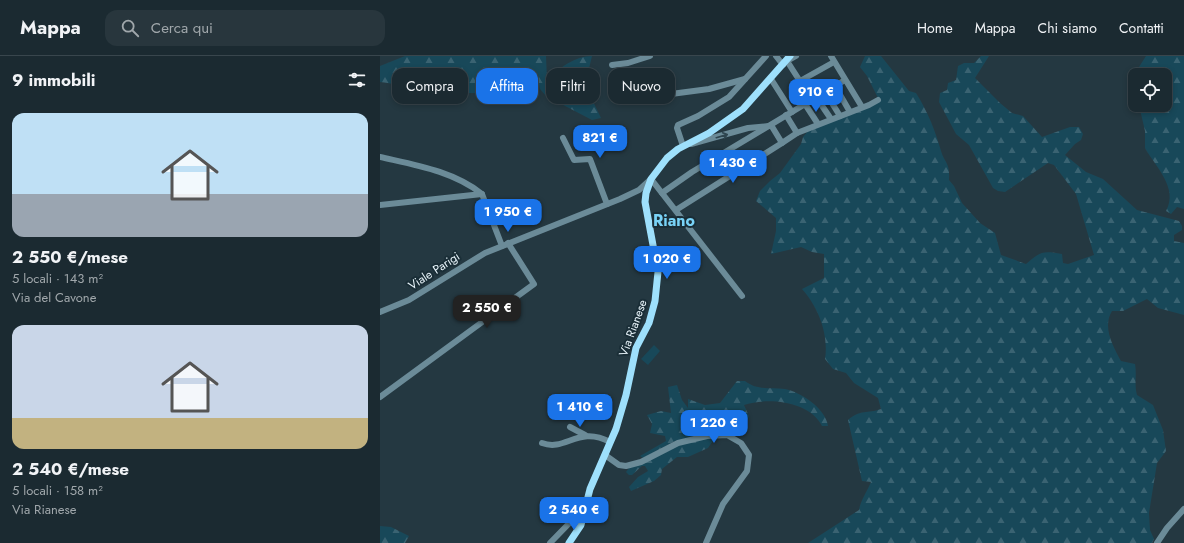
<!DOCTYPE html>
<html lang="it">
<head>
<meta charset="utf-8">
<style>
  body { margin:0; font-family:Jost,sans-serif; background:#28363d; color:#f1f3f6; height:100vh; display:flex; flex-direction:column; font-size:15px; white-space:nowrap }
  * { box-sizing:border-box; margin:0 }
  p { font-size:13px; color:#a0a7ab }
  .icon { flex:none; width:22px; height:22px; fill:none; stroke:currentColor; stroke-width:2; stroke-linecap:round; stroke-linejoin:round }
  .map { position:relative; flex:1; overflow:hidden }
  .details { display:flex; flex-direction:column; background:#1b2a31; width:380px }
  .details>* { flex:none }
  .guide { position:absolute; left:12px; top:12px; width:380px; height:36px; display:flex; gap:8px }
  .fabs { position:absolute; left:748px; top:12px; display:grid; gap:8px }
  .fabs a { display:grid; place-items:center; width:44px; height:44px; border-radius:8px; background:#1b2a31; box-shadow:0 2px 6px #0003,0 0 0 1px #39464d; font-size:20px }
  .price { position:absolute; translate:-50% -34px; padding:0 9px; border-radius:8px; background:#1a73e8; color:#fff; font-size:13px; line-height:26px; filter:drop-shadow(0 1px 2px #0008) }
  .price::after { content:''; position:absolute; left:50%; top:24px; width:12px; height:9px; margin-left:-6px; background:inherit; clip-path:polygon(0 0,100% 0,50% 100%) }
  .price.current { background:#222; color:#fff }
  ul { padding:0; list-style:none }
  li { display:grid; align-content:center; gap:8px; height:212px; padding:0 12px }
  li span { display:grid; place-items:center; height:124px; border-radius:12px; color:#555 }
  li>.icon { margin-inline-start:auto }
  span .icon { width:72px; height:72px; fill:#fffc; stroke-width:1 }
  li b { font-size:17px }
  h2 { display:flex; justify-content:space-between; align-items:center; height:48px; padding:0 12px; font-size:17px }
  .pill { padding:0 14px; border-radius:12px; background:#1b2a31; box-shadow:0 2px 6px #0003,0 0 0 1px #39464d; font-size:14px; line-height:36px }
  .pill.current { background:#1a73e8; color:#fff }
  header { display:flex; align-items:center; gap:24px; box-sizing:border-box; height:56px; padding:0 20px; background:#1b2a31; border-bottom:1px solid #39464d }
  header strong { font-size:19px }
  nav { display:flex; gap:22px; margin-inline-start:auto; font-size:14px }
  .search { width:280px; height:36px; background:#28363d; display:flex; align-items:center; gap:10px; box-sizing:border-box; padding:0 14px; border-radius:12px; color:#a0a7ab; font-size:15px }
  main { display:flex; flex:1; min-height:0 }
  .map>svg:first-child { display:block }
  .grass { fill:#184859 }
  .forest { fill:url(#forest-firs) }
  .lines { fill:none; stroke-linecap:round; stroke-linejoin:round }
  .minor { stroke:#6b8b98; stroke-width:6 }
  .major { stroke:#9ee0fc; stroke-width:7 }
  .oneway { stroke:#2e454f }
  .labels { text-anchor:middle; stroke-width:4; stroke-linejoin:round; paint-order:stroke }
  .street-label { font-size:12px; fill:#e8f4fa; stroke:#1a2e37 }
  .district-label { font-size:16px; font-weight:bold; fill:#79d3f7; stroke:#1a2e37 }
</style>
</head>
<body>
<header>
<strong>Mappa</strong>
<div class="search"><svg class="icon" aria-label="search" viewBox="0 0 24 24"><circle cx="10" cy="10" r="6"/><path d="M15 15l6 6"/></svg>Cerca qui</div>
<nav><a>Home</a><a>Mappa</a><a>Chi siamo</a><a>Contatti</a></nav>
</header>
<main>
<section class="details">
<h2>9 immobili<svg class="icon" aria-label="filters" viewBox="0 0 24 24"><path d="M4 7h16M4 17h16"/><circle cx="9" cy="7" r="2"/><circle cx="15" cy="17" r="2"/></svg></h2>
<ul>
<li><span style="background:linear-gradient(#bfe0f5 65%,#9aa5b1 0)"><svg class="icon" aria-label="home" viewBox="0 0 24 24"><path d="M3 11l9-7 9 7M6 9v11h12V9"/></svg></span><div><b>2 550 €/mese</b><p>5 locali · 143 m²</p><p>Via del Cavone</p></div></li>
<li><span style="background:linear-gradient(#c9d6e8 75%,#c2b280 0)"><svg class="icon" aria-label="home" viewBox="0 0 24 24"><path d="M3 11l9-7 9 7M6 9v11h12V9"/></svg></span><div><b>2 540 €/mese</b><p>5 locali · 158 m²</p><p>Via Rianese</p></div></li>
</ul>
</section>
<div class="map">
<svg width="804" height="487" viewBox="0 0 804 487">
  <defs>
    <pattern id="forest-firs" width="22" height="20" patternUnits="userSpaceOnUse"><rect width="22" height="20" fill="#184859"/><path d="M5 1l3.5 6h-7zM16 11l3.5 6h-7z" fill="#3a6372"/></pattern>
  </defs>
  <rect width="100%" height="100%" fill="#243841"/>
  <polygon class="grass" points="274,289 280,295 268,309 261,303"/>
  <g class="forest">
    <path d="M25,0H166L167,24C179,12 195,0 212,0L205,29L221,62L212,64L166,40L160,33L158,24L151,18C140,23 129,30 118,34C91,43 29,30 0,26V10Z"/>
    <path d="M485,0H501L529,35L536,37C548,56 555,74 561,95C565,108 570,106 569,124L574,130L582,147L600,167L615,177L621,199L646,208C661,195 663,195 682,198L683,207L688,208L714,199L696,138L674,109L668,107L625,136L618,135L613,132L589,89L576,78L559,46L560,37L567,34L568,27L576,24L578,10L584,7H594L601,0H609L595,22L620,47L632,57L643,60L662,81L690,71H699L703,78L701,84L695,88L685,99L706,116L723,123L757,154L799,165L802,170V174L794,179V185L804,187V259L778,252L767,243L743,255H732C722,271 733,290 741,305L755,308C757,319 754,328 757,339L773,349L783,374L786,395L777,407L769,457L770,474L774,483L772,487H428L479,454C481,443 487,436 491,426L482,425L468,364C481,353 487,358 501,353L498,342L474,327L466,317L453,313L445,303C449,278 438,251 422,233L444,222V198L432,196L421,191L391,198L396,175V162L376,145L380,135L390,125L400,117L421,88L423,81L428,75L499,44L487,20L480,11Z"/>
    <path d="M766,0H804V153L797,151L791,158L786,155C799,132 775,110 765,92V75L759,49H785V19H758L759,11Z"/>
    <path d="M357,325H365C378,335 390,331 405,333C421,336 446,353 448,370H442C430,345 387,341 364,349L369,360L364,371L354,376L339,375L295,385L263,402L260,400L286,385L285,380L270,377L272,368L267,359L281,355L291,357L288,331L297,329L302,344L308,352V343L325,349L340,347Z"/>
    <polygon points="331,381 334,383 328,392 308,401 297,401 282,413 281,419 274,425 251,435 249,431 258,421 268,415 265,410 262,410 252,419 249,419 246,416 249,412 297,390"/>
    <polygon points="0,470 11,471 29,480 25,487 0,487"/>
  </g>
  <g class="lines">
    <g class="minor">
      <polyline points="396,0 403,9"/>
      <polyline points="416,0 407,5 432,44"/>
      <polyline points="451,0 482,51"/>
      <polyline points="232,9 248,7 270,0"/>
      <polyline points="391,23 412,56"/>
      <polyline points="420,25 454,6"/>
      <polyline points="455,30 470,56"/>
      <polyline points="445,36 460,60"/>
      <polyline points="436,41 451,63"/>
      <polyline points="253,43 329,33 365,23"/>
      <polyline points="425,48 438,68"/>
      <polyline points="391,69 402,87 417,77 406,59"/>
      <polyline points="417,77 489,49 498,44"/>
      <polyline points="183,82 194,104 210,103 227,148"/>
      <polyline points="311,88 368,72 389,70"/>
      <polyline points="303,90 297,72 298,69 318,60 349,41 386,0"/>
      <polyline points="341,99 352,118"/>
      <path d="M0,101C35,109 73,115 102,138L122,190"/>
      <polyline points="282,137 312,116 465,24"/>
      <polyline points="0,149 102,138"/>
      <polyline points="296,154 402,87"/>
      <polyline points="0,256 29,244 105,197 240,143 259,134 271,123 362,240"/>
      <polyline points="0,341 154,228 128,187"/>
      <polyline points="190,371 205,379"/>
      <path d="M162,387C186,396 198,369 230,386"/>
      <polyline points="225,399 239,409 246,410 261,406 298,387 327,380 347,379 361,387 369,399 367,415 343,448 326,487"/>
      <polyline points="170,487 206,450"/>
      <polyline points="777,487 787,472 804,453"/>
    </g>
    <polyline class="major" points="189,487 201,469 210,433 236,373 246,339 256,292 269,267 275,245 278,216 265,146 266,137 271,123 287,102 298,93 329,77 363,53 410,0"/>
  </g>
  <defs><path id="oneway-shaft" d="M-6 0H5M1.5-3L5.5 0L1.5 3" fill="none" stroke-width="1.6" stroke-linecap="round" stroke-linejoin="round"/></defs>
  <use class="oneway" href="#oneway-shaft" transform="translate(342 80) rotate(-16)"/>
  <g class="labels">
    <g class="street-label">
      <text transform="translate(54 215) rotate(-33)" y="4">Viale Parigi</text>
      <text transform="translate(253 272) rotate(-70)" y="4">Via Rianese</text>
    </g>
    <g class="district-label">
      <text x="294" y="170">Riano</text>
    </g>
  </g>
</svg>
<div class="fabs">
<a><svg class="icon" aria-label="locate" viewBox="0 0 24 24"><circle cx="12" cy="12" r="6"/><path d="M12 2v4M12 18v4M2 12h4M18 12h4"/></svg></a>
</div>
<b class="price" style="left:436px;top:57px">910 €</b>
<b class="price" style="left:220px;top:103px">821 €</b>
<b class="price" style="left:353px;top:128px">1 430 €</b>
<b class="price" style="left:128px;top:177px">1 950 €</b>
<b class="price" style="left:287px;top:224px">1 020 €</b>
<b class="price current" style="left:107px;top:273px">2 550 €</b>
<b class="price" style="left:200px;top:372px">1 410 €</b>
<b class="price" style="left:334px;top:388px">1 220 €</b>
<b class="price" style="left:194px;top:475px">2 540 €</b>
<div class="guide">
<a class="pill">Compra</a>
<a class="pill current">Affitta</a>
<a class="pill">Filtri</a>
<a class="pill">Nuovo</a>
</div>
</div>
</main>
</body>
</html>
